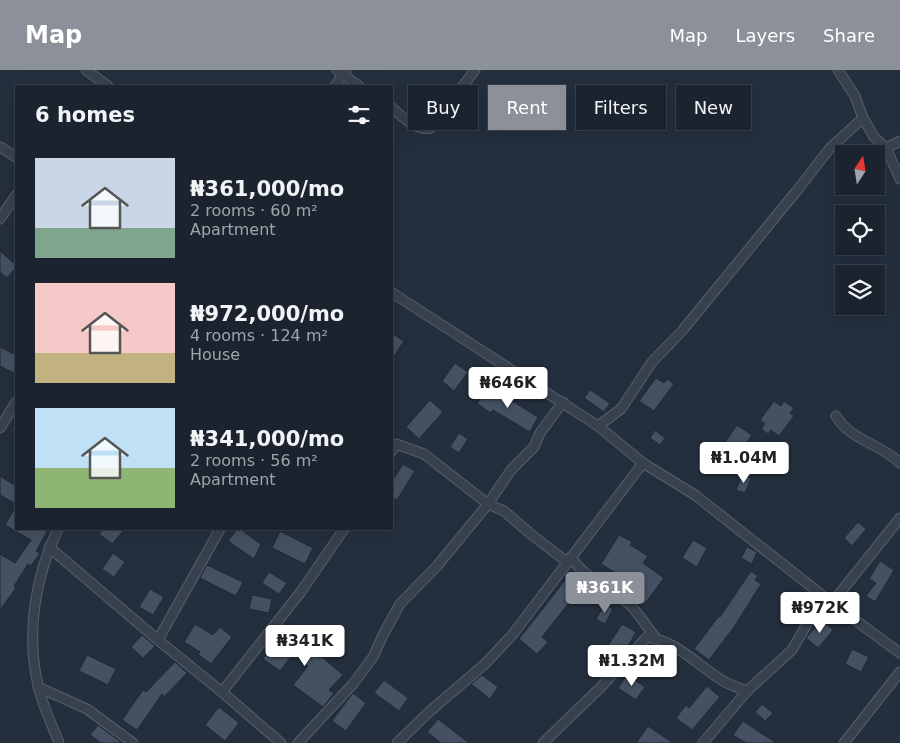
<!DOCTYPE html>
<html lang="en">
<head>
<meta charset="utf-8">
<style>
  body { margin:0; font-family:"DejaVu Sans",sans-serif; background:#282f3a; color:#f1f3f6; height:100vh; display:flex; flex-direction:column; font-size:19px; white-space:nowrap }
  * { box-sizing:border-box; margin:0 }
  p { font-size:16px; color:#a0a4aa }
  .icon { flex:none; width:28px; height:28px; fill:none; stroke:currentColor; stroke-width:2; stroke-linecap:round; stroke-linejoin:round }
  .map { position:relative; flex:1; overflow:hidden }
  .sheet { position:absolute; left:15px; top:15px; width:378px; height:445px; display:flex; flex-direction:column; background:#1b232e; border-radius:0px; box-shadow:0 5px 20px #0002,0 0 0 1px #39404a }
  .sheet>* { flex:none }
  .top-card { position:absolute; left:408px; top:15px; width:418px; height:45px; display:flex; gap:10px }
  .needle { width:32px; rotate:12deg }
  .buttons { position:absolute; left:835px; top:75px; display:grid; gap:10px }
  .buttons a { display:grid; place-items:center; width:50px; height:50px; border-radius:0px; background:#1b232e; box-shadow:0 5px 20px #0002,0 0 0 1px #39404a; font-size:25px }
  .price { position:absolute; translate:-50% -42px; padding:0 11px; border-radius:5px; background:#fff; color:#222; font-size:16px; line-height:32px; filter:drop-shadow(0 1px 2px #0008) }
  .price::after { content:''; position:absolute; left:50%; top:30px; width:15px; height:11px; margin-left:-8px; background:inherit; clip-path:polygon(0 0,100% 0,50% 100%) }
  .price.active { background:#8c9099; color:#fff }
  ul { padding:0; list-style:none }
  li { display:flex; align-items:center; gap:15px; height:125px; padding:0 20px }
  li span { display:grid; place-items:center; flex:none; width:140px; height:100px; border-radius:0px; color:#555 }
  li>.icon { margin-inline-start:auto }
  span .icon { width:60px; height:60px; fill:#fffc; stroke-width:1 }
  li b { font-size:21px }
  h2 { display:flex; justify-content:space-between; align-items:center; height:60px; padding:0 20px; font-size:21px }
  .tag { padding:0 18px; border-radius:0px; background:#1b232e; box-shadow:0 5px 20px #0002,0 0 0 1px #39404a; font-size:18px; line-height:45px }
  .tag.active { background:#8c9099; color:#fff }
  header { display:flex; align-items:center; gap:30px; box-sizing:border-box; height:70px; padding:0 25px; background:#8c9099; color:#fff }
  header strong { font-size:24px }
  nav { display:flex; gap:28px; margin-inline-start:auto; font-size:18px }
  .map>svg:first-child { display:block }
  .building { fill:#455162; stroke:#1f2835 }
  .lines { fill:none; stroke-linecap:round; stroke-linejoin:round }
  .minor-casing { stroke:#565f6c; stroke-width:11 }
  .minor { stroke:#38414e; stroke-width:9 }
</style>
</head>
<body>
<header>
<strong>Map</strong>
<nav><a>Map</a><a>Layers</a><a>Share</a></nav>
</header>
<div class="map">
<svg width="900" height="673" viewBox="0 0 900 673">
  <rect width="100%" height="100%" fill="#242f3e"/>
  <g class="building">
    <polygon points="0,181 16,195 16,198 7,208 0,202"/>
    <polygon points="391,263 404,271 391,291"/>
    <polygon points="0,277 16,285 16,304 0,296"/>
    <polygon points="455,293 468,302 454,321 442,311"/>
    <polygon points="656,308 664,313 667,309 674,314 654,341 639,331"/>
    <polygon points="490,317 506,330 507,328 538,347 530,362 493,340 490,343 477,333"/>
    <polygon points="590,320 610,333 604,342 584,328"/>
    <polygon points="430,330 443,342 419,369 406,357"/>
    <polygon points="774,331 781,336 784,331 794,338 790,343 794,346 779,366 771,360 768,364 761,359 765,354 760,350"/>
    <polygon points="737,355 752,365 726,403 711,393"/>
    <polygon points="655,360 665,368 660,375 650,368"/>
    <polygon points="459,363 468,369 459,383 450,377"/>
    <polygon points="403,394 415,401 397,430 391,427 391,413"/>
    <polygon points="742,405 751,408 745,423 736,420"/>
    <polygon points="0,406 16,416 16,434 0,425"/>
    <polygon points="16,436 16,459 43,459 47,462 36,481 40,483 31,496 28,494 14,516 16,518 0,540 0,484 15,493 31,470 5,455"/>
    <polygon points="858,452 866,459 852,476 844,468"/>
    <polygon points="104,459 125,459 112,474 99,464"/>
    <polygon points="237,459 240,459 261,474 254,489 228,471"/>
    <polygon points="280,461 313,478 305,494 272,478"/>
    <polygon points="619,465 632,472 630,475 648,486 643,493 664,508 644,535 631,525 634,521 614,508 617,504 601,494"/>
    <polygon points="693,470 707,478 697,497 682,488"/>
    <polygon points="747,477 757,482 752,494 741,488"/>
    <polygon points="113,483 125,492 114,507 102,499"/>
    <polygon points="880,491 894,500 875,532 866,526 876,513 869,509"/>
    <polygon points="207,495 243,512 236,526 200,508"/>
    <polygon points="751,501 758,506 755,510 761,514 734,557 709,590 694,579 719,546 720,547"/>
    <polygon points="269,502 287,513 279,524 262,513"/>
    <polygon points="570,504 584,514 542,567 548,572 537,584 519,569"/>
    <polygon points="150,519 164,527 153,545 139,537"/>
    <polygon points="252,525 272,529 269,543 249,539"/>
    <polygon points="605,534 613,539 605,554 596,549"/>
    <polygon points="822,550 833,560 818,578 806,568"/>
    <polygon points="195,554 213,565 220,557 232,567 211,594 198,584 200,582 184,572"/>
    <polygon points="622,554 636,562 626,580 616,591 604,582"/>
    <polygon points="287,558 320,588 321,586 343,605 329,620 334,623 323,637 293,615 308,596 294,583 280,601 263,589 277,568"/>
    <polygon points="142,565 155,576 143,588 131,577"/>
    <polygon points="852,579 869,587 861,602 845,594"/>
    <polygon points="87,585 116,599 108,615 79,601"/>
    <polygon points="175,592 187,603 164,627 162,624 137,660 122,650 143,620 146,622"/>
    <polygon points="482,605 498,617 490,629 471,614"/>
    <polygon points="627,605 645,617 636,630 618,618"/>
    <polygon points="384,610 408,628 399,641 374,623"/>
    <polygon points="707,616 720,627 692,660 676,648 686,635 689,638"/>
    <polygon points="353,623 366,633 346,661 332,651"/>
    <polygon points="762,634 773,643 765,651 755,642"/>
    <polygon points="219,637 239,653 225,671 205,655"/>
    <polygon points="438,649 469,673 441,673 427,662"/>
    <polygon points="743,651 759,662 777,673 746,673 733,665"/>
    <polygon points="98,655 122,673 101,673 90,665"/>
    <polygon points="648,656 673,673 636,673"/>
  </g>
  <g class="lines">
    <g class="minor-casing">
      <g id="minor">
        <polyline points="86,0 108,16"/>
        <polyline points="337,0 359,16"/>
        <polyline points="838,0 855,26 863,48 874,67 886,78 900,109"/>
        <polyline points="335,16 346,0"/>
        <path d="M391,37C403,47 415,61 431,58L475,0"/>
        <polyline points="0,77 16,87"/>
        <polyline points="886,78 900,71"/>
        <polyline points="0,149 16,125"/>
        <polyline points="391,222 598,356 643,393 695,425 832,533 900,583"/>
        <path d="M836,346C850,370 881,374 900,393"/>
        <polyline points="598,356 621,339 652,292 682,261 799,118 830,78 863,48"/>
        <polyline points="0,358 16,332"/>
        <polyline points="391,382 396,374 424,384 488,434 504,441 532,465 567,492"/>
        <path d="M58,459C35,507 26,563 38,615C42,635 52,654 59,673"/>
        <polyline points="49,477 158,570 222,622 281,673"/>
        <path d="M571,487C584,508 611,519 629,534C639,543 647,558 656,568"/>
        <polyline points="832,533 900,448"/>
        <polyline points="158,570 220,459"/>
        <polyline points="38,617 87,639 133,673"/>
        <polyline points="222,622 300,523 344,459"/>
        <polyline points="298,673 353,614 373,587 383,565 400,534 437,496 488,434 511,400 534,377 540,363 563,332"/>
        <polyline points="397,673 429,642 486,593 513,564 643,393"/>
        <path d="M543,673L600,618L647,567C678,571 699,597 725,612C732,616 740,618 747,621"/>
        <polyline points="703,673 747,621 792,580 823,526"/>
        <polyline points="844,673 900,602"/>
      </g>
    </g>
    <use href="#minor" class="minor"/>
  </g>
</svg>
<div class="buttons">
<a><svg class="needle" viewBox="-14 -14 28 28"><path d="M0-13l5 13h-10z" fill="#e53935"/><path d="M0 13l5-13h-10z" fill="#a0a4aa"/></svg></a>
<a><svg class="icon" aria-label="locate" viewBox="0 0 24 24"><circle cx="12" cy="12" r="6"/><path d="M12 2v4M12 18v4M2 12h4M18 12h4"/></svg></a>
<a><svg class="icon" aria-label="layers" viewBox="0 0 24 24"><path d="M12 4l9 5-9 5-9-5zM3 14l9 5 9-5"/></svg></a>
</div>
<b class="price" style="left:508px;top:339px">₦646K</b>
<b class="price" style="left:744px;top:414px">₦1.04M</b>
<b class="price active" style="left:605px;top:544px">₦361K</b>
<b class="price" style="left:820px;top:564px">₦972K</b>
<b class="price" style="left:305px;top:597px">₦341K</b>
<b class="price" style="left:632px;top:617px">₦1.32M</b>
<div class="top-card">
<a class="tag">Buy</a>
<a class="tag active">Rent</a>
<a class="tag">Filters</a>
<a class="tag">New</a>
</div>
<section class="sheet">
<h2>6 homes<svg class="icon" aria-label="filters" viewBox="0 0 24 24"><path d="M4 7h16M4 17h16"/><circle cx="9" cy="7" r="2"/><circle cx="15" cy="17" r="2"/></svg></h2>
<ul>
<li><span style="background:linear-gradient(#c9d6e8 70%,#7fa58c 0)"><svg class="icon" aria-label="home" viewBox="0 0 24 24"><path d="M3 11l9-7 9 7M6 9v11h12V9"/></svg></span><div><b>₦361,000/mo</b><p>2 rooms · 60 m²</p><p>Apartment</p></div></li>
<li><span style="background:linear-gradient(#f6c9c9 70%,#c2b280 0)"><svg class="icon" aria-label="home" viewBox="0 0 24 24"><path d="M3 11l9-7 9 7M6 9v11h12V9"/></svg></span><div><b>₦972,000/mo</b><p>4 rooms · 124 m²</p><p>House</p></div></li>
<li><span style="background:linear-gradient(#bfe0f5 60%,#8fb573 0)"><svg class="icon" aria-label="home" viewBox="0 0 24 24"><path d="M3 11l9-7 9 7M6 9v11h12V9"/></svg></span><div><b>₦341,000/mo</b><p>2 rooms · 56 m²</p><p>Apartment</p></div></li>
</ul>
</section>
</div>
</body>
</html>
